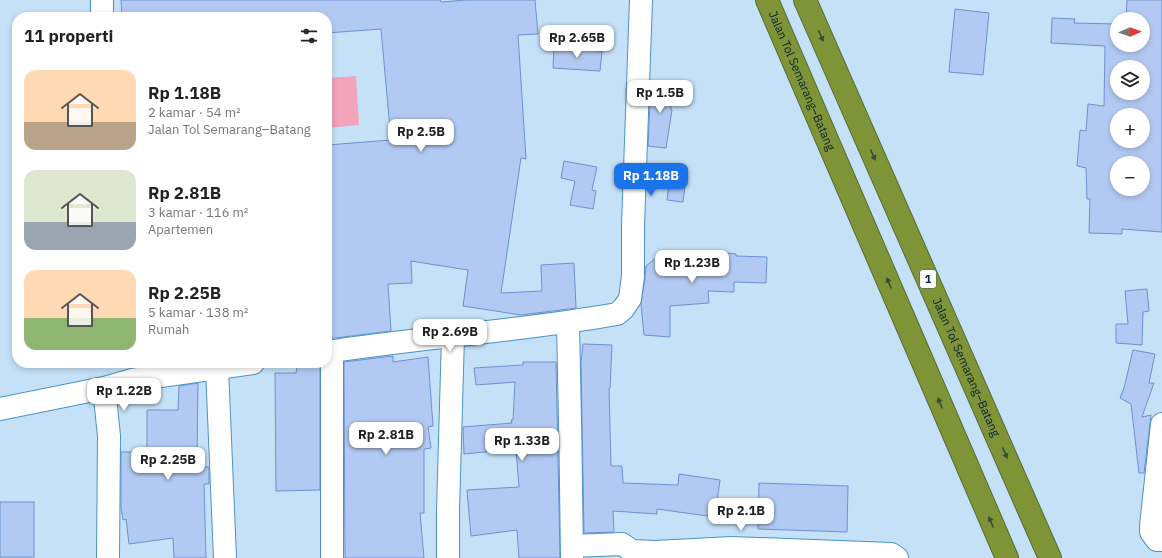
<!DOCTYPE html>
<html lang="id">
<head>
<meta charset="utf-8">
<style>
  body { margin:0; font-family:"IBM Plex Sans",sans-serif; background:#f6f6f6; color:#222; height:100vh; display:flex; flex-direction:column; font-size:15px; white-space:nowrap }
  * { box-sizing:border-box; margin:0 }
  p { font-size:13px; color:#767676 }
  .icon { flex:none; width:22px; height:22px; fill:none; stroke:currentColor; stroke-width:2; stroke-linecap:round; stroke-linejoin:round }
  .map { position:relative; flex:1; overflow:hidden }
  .details { position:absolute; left:12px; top:12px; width:320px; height:356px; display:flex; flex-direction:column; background:#fff; border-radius:16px; box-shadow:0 2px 6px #0003 }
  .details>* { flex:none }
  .needle { width:26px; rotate:88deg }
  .tools { position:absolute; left:1110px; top:12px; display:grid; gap:8px }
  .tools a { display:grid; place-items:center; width:40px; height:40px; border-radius:50%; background:#fff; box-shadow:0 2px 6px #0003; font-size:20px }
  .price { position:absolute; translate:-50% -34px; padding:0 9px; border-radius:8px; background:#fff; color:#222; font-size:13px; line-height:26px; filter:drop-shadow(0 1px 2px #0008) }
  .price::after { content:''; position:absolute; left:50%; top:24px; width:12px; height:9px; margin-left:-6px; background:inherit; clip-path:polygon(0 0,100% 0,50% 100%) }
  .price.on { background:#1a73e8; color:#fff }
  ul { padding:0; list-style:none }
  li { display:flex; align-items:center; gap:12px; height:100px; padding:0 12px }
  li span { display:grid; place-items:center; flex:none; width:112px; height:80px; border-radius:12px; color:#555 }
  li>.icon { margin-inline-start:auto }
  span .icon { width:48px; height:48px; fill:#fffc; stroke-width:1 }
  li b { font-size:17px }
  h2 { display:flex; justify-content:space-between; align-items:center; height:48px; padding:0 12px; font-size:17px }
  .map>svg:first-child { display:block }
  .green { fill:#f1a4ba }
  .building { fill:#b2caf3; stroke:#6c91d1; fill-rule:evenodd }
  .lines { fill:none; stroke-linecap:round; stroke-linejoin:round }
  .street-casing { stroke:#4a93c5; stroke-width:24 }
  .secondary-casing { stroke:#4a93c5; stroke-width:24 }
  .highway-casing { stroke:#546c36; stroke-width:24 }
  .street { stroke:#fff; stroke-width:22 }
  .secondary { stroke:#fff; stroke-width:22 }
  .highway { stroke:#7f9436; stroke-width:22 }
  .oneway { fill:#355036 }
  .labels { text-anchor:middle; stroke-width:4; stroke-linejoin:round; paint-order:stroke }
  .shield { fill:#fefefe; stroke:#4e6472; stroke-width:1 }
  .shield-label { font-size:11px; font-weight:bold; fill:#032236 }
  .street-label { font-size:12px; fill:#032236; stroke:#fefefe }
</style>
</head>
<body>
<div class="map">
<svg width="1162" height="558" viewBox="0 0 1162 558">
  <rect width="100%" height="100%" fill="#c5e1f7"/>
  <polygon class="green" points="356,76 359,125 327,128 327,78"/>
  <g class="building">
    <polygon points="121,0 440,0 441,2 466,0 535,0 538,34 518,35 526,159 521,158 501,293 542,291 541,265 574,263 576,308 521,315 463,306 468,270 411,261 412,283 388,284 391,331 327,339 327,145 391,140 381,29 327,33 327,17 122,17"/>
    <path d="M1127,0H1162V232L1122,229V234L1089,233L1090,199H1087L1086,168L1077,166L1080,130L1086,131L1088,104L1104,106L1105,46L1051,43L1052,18L1075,19L1074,23L1117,24V45H1143V19H1126ZM1117,67H1143V93H1117ZM1117,115H1143V141H1117ZM1117,163H1143V189H1117Z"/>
    <polygon points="955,9 989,13 983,75 949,72"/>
    <polygon points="554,48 602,51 600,71 553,68"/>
    <polygon points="651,82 670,82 671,110 672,110 666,148 648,146"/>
    <polygon points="564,161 597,167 592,190 596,191 593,209 570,205 575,181 561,178"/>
    <polygon points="671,165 687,167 683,202 667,200"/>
    <polygon points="717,252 736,254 736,256 767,257 766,283 734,282 734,292 708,291 709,303 670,306 670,337 644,335 641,304 645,278 646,266 657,257 716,260"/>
    <polygon points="1147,289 1149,311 1143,312 1142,345 1116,343 1116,324 1128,324 1125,291"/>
    <polygon points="583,344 612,345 610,388 609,388 611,466 622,466 623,483 678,485 679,474 720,480 715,517 657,509 657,514 613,511 614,532 584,533 581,362"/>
    <polygon points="1133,350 1155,354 1149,383 1154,383 1142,417 1151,415 1144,473 1139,473 1131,404 1120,398 1124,388"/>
    <polygon points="393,356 393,362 428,357 433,426 428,427 431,448 424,449 424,513 420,513 424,558 345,558 344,362"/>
    <polygon points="523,362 556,362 560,558 519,558 517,530 471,536 467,490 519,487 516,449 464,454 463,427 512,423 511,420 513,420 515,382 476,385 474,368 523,365"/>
    <polygon points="297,367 320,367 320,490 276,491 275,373 296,373"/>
    <polygon points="198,383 197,455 204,455 204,467 209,467 209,484 204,484 206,558 174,558 173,538 129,544 126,519 123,520 121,508 121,452 147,452 147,410 178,410 179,386"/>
    <polygon points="759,483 848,486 847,532 758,529"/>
    <rect x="0" y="502" width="34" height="55"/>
  </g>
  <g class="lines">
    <g class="street-casing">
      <g id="street">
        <polyline points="102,17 102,0"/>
        <path d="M568,323C570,401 571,480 572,558"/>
        <polyline points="217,368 225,558"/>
        <polyline points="0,409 104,388"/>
        <polyline points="1162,424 1151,526 1151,532 1157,540 1162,540"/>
        <polyline points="572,546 622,544 632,551 655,552 732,548 891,554 897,558"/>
        <polyline points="332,558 332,351"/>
        <polyline points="448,558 448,511 453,336"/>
      </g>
    </g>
    <g class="secondary-casing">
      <g id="secondary">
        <path d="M327,352C423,337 521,331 617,314L623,309L630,299L633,276V226L641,0"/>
        <polyline points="108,558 109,436 104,388 132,380 253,363"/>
      </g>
    </g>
    <g class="highway-casing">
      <g id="highway">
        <path id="s1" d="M767,0L1007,558"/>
        <path id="s2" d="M805,0L1050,558"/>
      </g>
    </g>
    <use href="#street" class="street"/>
    <use href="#secondary" class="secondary"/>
    <use href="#highway" class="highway"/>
  </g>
  <defs><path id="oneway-solid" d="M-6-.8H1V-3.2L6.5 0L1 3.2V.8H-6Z"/></defs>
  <g class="oneway">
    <use href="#oneway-solid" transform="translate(821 36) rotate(66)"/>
    <use href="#oneway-solid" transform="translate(873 155) rotate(66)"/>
    <use href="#oneway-solid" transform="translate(889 283) rotate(-113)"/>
    <use href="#oneway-solid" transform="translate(940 403) rotate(-113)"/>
    <use href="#oneway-solid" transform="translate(1005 453) rotate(66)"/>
    <use href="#oneway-solid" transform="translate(991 522) rotate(-113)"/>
  </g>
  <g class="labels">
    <rect class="shield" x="920" y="270" width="16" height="18" rx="3"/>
    <g class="shield-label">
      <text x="928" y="283">1</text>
    </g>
    <g class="street-label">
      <text dy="4" stroke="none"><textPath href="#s1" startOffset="88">Jalan Tol Semarang–Batang</textPath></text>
      <text dy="4" stroke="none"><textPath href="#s2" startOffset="401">Jalan Tol Semarang–Batang</textPath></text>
    </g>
  </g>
</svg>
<div class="tools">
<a><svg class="needle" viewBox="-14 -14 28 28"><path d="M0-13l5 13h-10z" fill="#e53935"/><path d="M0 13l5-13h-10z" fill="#767676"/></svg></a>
<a><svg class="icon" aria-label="layers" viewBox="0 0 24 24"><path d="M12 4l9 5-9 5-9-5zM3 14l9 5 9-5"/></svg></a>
<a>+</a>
<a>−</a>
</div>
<b class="price" style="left:577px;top:59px">Rp 2.65B</b>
<b class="price" style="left:660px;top:114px">Rp 1.5B</b>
<b class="price" style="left:421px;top:153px">Rp 2.5B</b>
<b class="price on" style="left:651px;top:197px">Rp 1.18B</b>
<b class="price" style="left:692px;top:284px">Rp 1.23B</b>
<b class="price" style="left:450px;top:353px">Rp 2.69B</b>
<b class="price" style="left:124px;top:412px">Rp 1.22B</b>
<b class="price" style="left:386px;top:456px">Rp 2.81B</b>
<b class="price" style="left:522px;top:462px">Rp 1.33B</b>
<b class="price" style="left:168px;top:481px">Rp 2.25B</b>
<b class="price" style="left:741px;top:532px">Rp 2.1B</b>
<section class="details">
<h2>11 properti<svg class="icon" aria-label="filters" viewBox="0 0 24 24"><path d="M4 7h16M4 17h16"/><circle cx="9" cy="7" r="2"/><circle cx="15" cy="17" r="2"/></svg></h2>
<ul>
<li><span style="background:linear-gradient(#ffd9b3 65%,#b9a48a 0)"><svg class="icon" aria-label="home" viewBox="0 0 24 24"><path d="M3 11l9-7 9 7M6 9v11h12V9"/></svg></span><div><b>Rp 1.18B</b><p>2 kamar · 54 m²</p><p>Jalan Tol Semarang–Batang</p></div></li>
<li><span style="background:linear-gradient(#dfe7d0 65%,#9aa5b1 0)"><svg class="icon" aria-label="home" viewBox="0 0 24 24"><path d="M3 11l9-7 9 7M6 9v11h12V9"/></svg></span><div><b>Rp 2.81B</b><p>3 kamar · 116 m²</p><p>Apartemen</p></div></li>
<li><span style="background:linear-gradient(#ffd9b3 60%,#8fb573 0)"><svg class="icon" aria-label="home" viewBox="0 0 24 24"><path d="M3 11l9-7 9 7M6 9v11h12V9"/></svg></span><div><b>Rp 2.25B</b><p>5 kamar · 138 m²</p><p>Rumah</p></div></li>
</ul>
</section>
</div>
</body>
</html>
